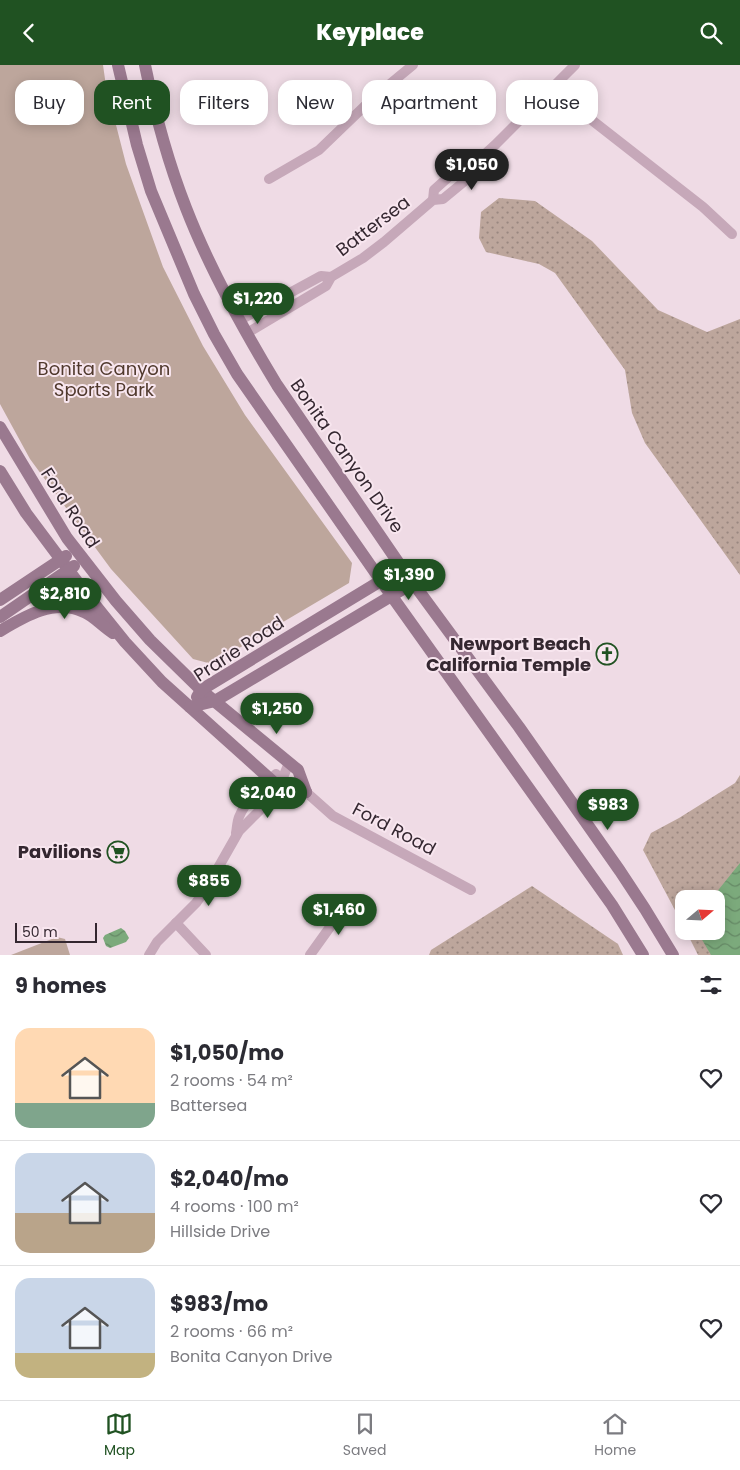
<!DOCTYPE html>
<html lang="en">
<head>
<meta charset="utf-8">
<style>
  body { margin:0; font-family:Poppins,sans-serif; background:#f2f2f3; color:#2b2b33; height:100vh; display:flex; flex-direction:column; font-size:19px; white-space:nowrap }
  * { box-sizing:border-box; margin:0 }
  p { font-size:16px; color:#7c7c81 }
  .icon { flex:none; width:28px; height:28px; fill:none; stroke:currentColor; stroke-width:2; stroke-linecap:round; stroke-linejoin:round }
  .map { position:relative; height:890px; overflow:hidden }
  .drawer { display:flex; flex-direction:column; background:#fff; flex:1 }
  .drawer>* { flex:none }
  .guide { position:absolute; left:15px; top:15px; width:710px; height:45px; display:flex; gap:10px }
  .needle { width:32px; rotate:71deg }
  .tools { position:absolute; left:675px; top:825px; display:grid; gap:10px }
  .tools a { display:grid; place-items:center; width:50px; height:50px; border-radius:10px; background:#fff; box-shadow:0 2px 12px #0003; font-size:25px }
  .scale { position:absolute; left:15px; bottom:12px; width:82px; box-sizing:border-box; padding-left:5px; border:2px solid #342730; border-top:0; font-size:14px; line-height:18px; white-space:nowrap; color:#342730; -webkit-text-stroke:4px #f8e6ef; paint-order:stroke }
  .price { position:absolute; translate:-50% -42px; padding:0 11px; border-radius:18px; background:#205222; color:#fff; font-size:16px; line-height:32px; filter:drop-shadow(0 1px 2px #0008) }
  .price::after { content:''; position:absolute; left:50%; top:30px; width:15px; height:11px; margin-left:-8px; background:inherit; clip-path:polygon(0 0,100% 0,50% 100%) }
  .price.active { background:#222; color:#fff }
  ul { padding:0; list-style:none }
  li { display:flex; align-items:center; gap:15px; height:125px; padding:0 15px }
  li+li { border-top:1px solid #e1e1e2 }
  li span { display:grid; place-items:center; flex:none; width:140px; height:100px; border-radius:15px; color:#555 }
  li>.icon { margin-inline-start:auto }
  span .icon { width:60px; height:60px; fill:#fffc; stroke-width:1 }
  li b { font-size:21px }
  h2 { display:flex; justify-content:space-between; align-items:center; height:60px; padding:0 15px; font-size:21px }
  .pill { padding:0 18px; border-radius:15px; background:#fff; box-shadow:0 2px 12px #0003; font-size:18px; line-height:45px }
  .pill.active { background:#205222; color:#fff }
  header { display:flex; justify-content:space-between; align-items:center; height:65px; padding:0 15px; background:#205222; color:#fff; font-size:22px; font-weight:800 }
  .dock { display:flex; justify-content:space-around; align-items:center; height:70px; border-top:1px solid #e1e1e2; background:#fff; font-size:14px; color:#7c7c81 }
  .dock a { display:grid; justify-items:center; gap:2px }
  .dock .active { color:#205222 }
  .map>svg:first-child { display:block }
  .grass { fill:url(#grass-dots) }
  .park { fill:#bda69c }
  .water { fill:url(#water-waves) }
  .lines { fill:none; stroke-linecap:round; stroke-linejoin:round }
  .street { stroke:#c6a8b9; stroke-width:10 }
  .secondary { stroke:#9a798f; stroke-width:12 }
  .labels { text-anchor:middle; stroke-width:4; stroke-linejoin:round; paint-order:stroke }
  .street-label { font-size:18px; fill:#342730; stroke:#f8e6ef }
  .park-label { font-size:18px; fill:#50392d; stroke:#f8e6ef }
  .poi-label { font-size:18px; font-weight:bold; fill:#342730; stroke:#f8e6ef; text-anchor:end }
</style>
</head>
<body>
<header><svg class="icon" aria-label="back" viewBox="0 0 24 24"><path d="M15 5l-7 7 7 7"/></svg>Keyplace<svg class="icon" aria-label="search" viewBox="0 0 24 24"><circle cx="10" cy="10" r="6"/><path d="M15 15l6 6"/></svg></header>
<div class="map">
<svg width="740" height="890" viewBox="0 0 740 890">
  <defs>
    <pattern id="grass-dots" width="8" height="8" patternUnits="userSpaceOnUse" patternTransform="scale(1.25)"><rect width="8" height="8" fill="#bda69c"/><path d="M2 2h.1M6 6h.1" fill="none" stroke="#9a8780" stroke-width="1.8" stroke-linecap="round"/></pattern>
    <pattern id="water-waves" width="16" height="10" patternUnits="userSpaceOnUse" patternTransform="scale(1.25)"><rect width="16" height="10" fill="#7caa7c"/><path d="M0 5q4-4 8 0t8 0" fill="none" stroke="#668a66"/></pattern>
  </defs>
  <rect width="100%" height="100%" fill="#efdbe5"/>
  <g class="grass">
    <polygon points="499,133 535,136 592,176 658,245 707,267 740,254 740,510 645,378 632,348 625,305 555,208 539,199 486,187 479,173 481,147"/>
    <polygon points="740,710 740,890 698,890 686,866 716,866 716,834 684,834 684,862 643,785 651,768 679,753 735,718"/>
    <polygon points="532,821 618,879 623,890 429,890 431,885"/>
  </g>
  <g class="park">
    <polygon points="0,0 103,0 106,21 126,99 163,202 203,281 245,350 352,498 349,518 212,599 193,594 111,504 30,394 0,339"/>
    <polygon points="57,872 65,874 70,890 11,890"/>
  </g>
  <g class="water">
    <polygon points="740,798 740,890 711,890 701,873 702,866 716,866 716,834 711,834"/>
    <polygon points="121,863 125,866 129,873 126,877 110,883 106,881 103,873 105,870"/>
  </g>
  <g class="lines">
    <g class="street">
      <polyline points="552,24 703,142 732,169"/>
      <polyline points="269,114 319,85 373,33 413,0"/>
      <polyline points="433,135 434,125 473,90 484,90 495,80 575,0"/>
      <polyline points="240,255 321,211 331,212"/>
      <polyline points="247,268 326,221 331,212 363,193 384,177 433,135 443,134 483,101 484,90"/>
      <polyline points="306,727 333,751 471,825"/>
      <path d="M236,768C237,763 237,757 239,752C246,735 262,721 276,709"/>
      <polyline points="176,858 206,890"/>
      <polyline points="149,890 157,877 196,838 206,824 239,766 266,739 279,722 289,698"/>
      <polyline points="310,890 348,837"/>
    </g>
    <g class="secondary">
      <polyline points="118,0 137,80 151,126 194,229 214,269 237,309 391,530 612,840 643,890"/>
      <path d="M145,0C155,49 168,97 186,143C210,205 243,264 277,320L402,503L519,662L620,806L645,844L673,890"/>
      <polyline points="0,362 67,473 116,536 150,575 201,625 298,705 306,727"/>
      <polyline points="0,406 26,448 88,531 125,577 162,617 279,722 306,727"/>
      <polyline points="0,535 66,491"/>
      <polyline points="0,552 74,501"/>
      <path d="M0,566C25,551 55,533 84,547C94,551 103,562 113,568"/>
      <polyline points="197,632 201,625 402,503"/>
      <polyline points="190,642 215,636 413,518"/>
    </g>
  </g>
  <defs>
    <g id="church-ring" transform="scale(1.125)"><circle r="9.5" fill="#f8e6ef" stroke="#205222" stroke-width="1.5"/><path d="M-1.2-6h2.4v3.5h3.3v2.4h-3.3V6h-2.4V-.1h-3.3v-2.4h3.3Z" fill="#205222"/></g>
    <g id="supermarket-ring" transform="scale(1.125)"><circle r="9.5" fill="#f8e6ef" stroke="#205222" stroke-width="1.5"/><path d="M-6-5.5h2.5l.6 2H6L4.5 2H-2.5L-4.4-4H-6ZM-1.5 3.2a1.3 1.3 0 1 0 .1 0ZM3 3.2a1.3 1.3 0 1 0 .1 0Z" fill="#205222"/></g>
  </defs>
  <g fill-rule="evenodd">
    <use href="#church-ring" x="607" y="589"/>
    <use href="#supermarket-ring" x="118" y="787"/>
  </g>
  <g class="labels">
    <g class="street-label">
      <text transform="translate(373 161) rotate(-37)" y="6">Battersea</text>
      <text transform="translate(347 391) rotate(55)" y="6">Bonita Canyon Drive</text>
      <text transform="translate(70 443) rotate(57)" y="6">Ford Road</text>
      <text transform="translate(239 584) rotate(-33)" y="6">Prarie Road</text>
      <text transform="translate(394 764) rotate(28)" y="6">Ford Road</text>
    </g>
    <g class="park-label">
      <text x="104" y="310">Bonita Canyon<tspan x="104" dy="21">Sports Park</tspan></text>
    </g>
    <g class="poi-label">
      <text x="591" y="585">Newport Beach<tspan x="591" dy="21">California Temple</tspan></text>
      <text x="102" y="793">Pavilions</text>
    </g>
  </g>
</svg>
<div class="tools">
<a><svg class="needle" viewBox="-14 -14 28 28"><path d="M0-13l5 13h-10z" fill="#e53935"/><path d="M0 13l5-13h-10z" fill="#7c7c81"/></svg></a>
</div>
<div class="scale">50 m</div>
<b class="price active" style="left:472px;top:126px">$1,050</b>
<b class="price" style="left:258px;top:260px">$1,220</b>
<b class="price" style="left:409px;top:536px">$1,390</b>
<b class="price" style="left:65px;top:555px">$2,810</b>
<b class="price" style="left:277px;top:670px">$1,250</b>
<b class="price" style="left:268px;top:754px">$2,040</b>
<b class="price" style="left:608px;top:766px">$983</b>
<b class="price" style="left:209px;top:842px">$855</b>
<b class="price" style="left:339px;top:871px">$1,460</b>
<div class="guide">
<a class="pill">Buy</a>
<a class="pill active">Rent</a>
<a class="pill">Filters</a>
<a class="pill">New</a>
<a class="pill">Apartment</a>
<a class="pill">House</a>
</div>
</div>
<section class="drawer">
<h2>9 homes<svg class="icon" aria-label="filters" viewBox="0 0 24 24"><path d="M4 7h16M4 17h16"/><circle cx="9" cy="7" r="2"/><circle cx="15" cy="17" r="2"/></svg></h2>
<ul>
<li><span style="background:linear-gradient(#ffd9b3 75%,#7fa58c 0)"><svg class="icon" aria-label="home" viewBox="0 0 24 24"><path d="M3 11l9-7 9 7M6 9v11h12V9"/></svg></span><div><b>$1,050/mo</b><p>2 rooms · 54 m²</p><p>Battersea</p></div><svg class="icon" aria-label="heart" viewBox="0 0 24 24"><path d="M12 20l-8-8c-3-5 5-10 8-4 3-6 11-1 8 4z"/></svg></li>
<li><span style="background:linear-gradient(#c9d6e8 60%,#b9a48a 0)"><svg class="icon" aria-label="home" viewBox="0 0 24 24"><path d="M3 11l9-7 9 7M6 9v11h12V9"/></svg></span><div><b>$2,040/mo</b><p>4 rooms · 100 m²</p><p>Hillside Drive</p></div><svg class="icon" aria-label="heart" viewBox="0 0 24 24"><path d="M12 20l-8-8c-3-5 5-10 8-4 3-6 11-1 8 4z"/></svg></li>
<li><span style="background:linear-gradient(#c9d6e8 75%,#c2b280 0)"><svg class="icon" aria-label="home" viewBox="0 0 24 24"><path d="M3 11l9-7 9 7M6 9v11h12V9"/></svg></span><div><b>$983/mo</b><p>2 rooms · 66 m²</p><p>Bonita Canyon Drive</p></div><svg class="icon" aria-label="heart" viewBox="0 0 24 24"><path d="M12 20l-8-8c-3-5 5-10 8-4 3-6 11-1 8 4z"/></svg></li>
</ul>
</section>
<nav class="dock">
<a class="active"><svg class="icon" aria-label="map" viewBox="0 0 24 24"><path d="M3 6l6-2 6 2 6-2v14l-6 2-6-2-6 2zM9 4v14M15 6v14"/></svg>Map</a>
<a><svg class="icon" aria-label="saved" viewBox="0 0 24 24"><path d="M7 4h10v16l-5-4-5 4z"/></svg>Saved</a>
<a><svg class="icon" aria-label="home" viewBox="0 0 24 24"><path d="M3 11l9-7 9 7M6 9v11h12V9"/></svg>Home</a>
</nav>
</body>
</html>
